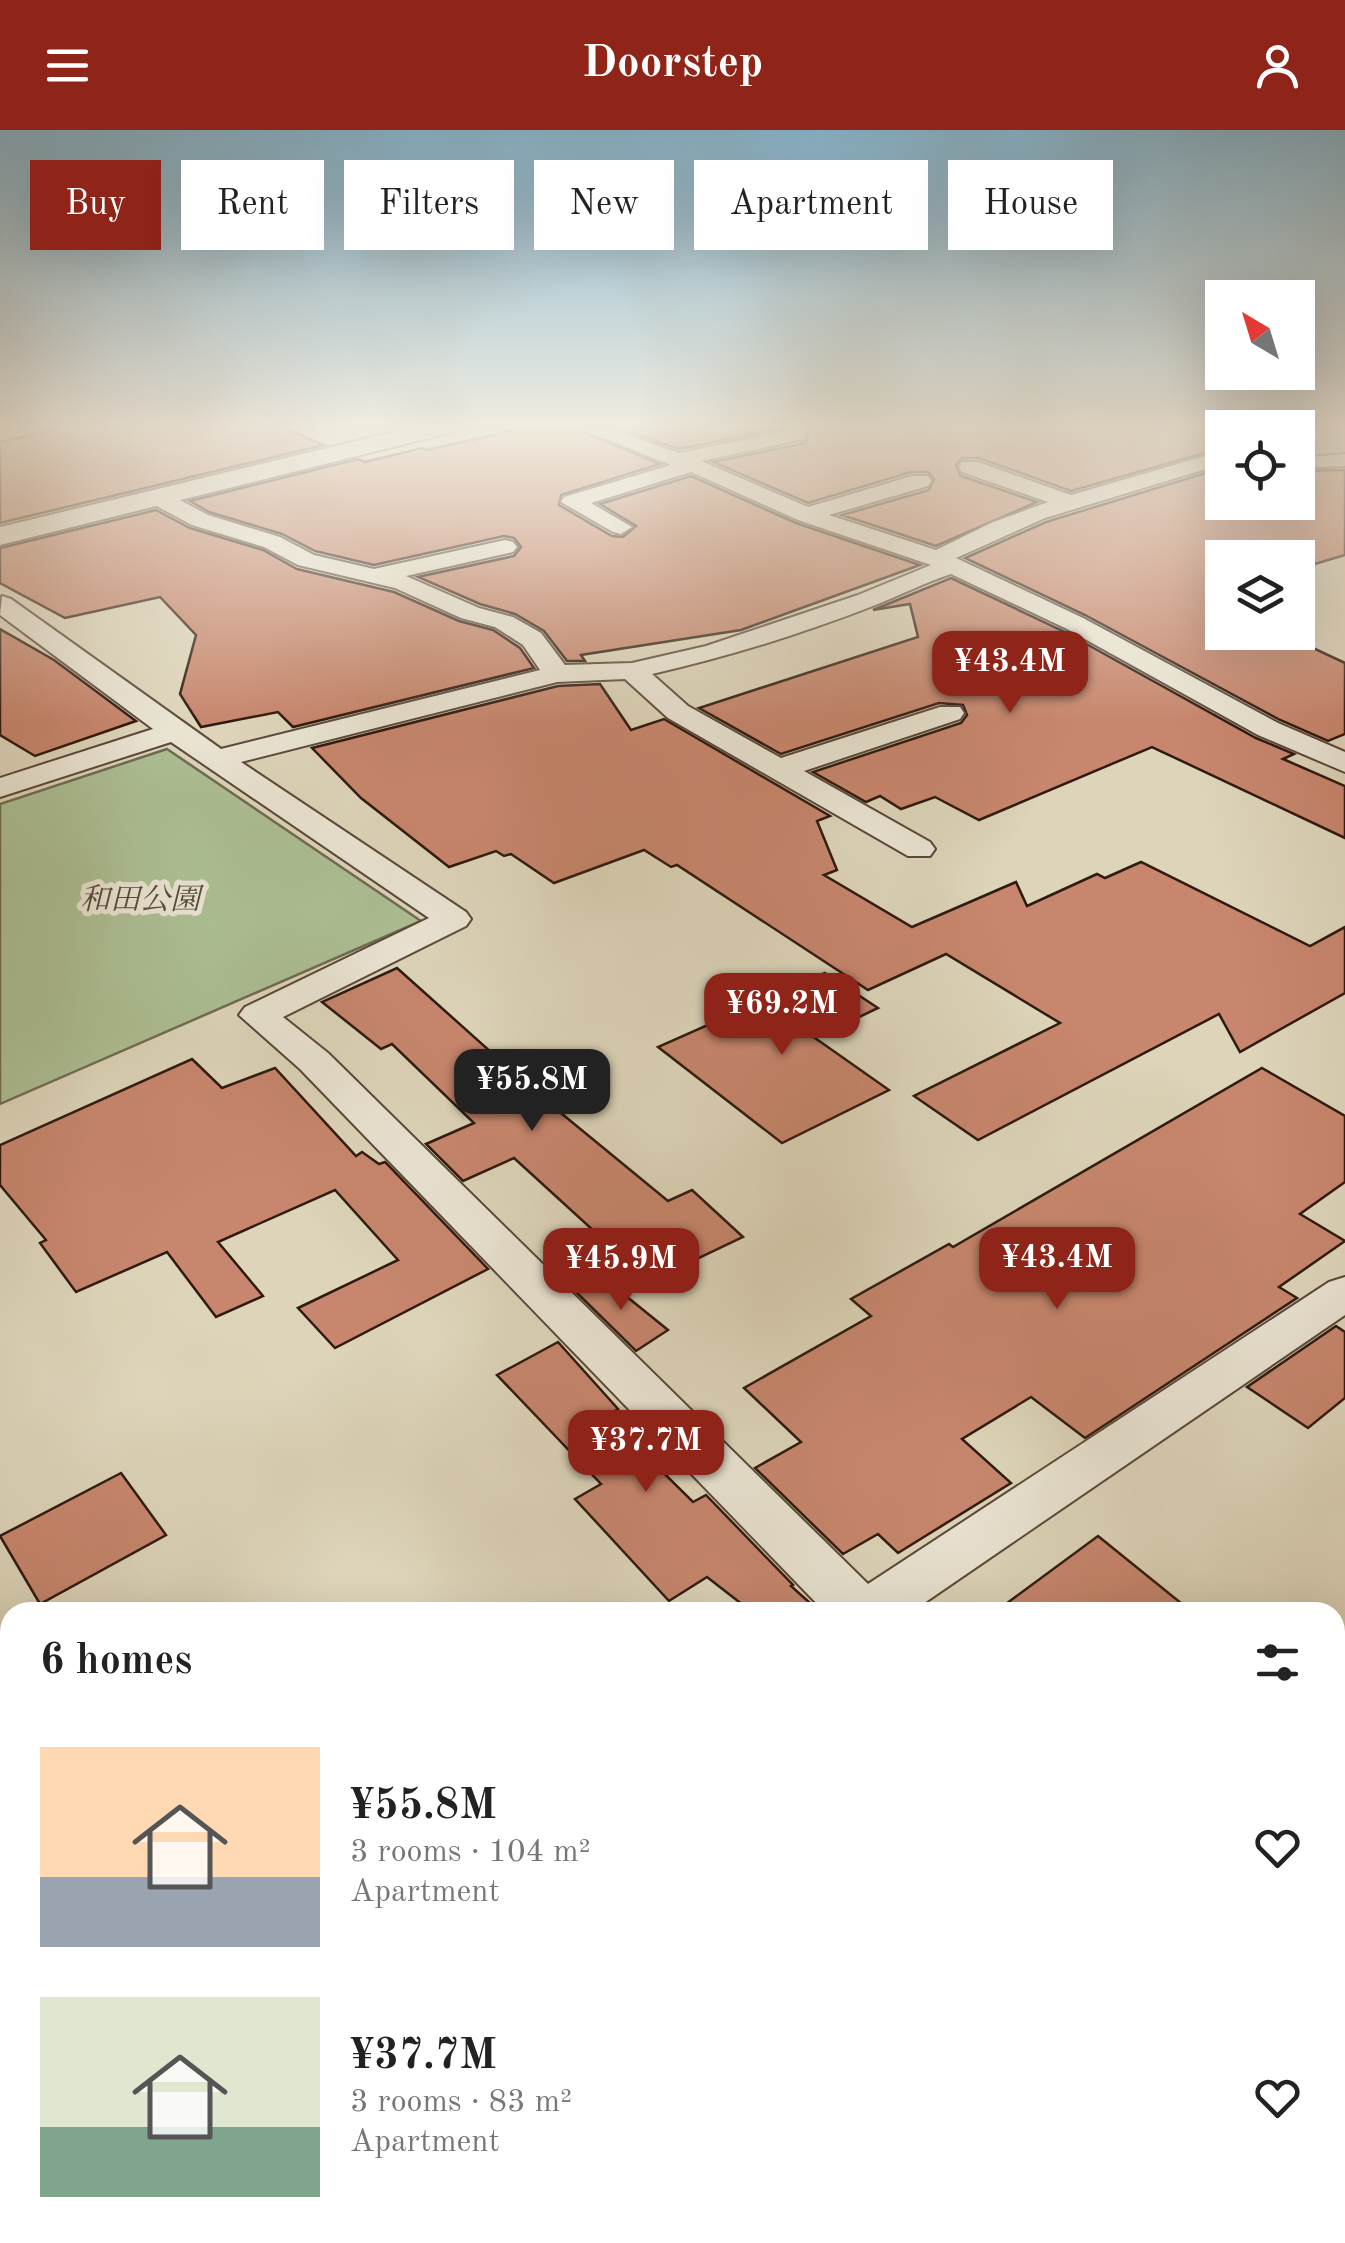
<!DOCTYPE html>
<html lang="en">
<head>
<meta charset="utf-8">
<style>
  body { margin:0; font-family:"Old Standard TT","Noto Serif JP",serif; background:#f6f6f6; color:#222; height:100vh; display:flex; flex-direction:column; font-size:38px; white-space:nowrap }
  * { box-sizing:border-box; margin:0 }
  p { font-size:32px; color:#767676 }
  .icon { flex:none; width:55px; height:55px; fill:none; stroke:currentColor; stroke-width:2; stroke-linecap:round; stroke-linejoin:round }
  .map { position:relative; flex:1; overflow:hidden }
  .sheet { position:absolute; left:0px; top:1472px; width:1345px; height:642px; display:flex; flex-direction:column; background:#fff; border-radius:30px 30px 0 0; box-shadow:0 10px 40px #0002 }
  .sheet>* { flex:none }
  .banner { position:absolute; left:30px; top:30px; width:1285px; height:90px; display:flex; gap:20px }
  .needle { width:65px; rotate:322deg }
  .buttons { position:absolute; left:1205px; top:150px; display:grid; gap:20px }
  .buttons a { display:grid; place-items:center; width:110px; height:110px; border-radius:0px; background:#fff; box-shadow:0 10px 40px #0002; font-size:50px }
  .price { position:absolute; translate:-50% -85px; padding:0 22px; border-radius:20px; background:#8f2418; color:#fff; font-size:32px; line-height:65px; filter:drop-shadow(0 2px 5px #0008) }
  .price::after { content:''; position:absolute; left:50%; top:60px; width:30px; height:22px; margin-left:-15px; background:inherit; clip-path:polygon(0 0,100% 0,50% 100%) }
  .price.on { background:#222; color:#fff }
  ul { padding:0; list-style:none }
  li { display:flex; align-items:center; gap:30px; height:250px; padding:0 40px }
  li span { display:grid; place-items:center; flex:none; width:280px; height:200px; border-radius:0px; color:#555 }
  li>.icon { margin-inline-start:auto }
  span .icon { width:120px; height:120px; fill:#fffc; stroke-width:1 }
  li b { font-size:42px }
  h2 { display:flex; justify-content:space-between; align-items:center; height:120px; padding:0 40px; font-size:42px }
  .tag { padding:0 35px; border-radius:0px; background:#fff; box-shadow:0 10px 40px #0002; font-size:35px; line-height:90px }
  .tag.on { background:#8f2418; color:#fff }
  header { display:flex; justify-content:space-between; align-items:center; height:130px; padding:0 40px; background:#8f2418; color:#fff; font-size:45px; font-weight:800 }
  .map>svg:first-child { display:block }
  .green { fill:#acbe93; stroke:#6e6c51; stroke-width:2.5 }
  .building { fill:#c7866d; stroke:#2f1a0f; stroke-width:2.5 }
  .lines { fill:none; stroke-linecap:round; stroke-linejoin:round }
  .minor-casing { stroke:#5a483a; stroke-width:4 }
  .tertiary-casing { stroke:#5a483a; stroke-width:4 }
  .minor { fill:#e9e3d2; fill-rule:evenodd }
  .tertiary { fill:#e9e3d2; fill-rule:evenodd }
  .labels { text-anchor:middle; stroke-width:10; stroke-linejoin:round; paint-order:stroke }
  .far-park-label { font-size:30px; font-style:italic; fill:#544b37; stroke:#e9e3d2 }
</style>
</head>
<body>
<header><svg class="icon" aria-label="menu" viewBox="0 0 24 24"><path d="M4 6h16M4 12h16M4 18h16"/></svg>Doorstep<svg class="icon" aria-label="person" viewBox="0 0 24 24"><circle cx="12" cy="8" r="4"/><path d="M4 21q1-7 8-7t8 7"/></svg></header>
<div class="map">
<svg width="1345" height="2113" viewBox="0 0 1345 2113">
  <rect width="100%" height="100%" fill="#ddd4b9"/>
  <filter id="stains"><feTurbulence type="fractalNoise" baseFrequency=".002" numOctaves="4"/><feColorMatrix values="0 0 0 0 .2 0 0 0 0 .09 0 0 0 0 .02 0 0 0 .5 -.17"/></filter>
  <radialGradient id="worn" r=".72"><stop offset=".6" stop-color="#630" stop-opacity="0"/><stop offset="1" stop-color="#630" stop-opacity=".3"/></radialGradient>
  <polygon class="green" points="167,619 421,791 0,974 0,674"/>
  <g class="building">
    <polygon points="70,296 279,296 324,315 0,393 0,312"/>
    <polygon points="534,296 570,296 660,334 561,365 559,375 612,406 623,407 636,396 600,374 691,346 796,393 920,435 741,500 581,525 585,531 567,531 544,501 515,484 480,474 418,447 514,426 521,417 514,408 504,406 374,435 315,421 282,404 209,382 190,371 358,329 365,332 422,318 427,320"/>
    <polygon points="613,296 795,296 679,319"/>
    <polygon points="801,296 1232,296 1234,298 1222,298 1222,318 1071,361 979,328 962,328 956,335 961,346 1037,372 936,416 842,385 929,360 934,349 928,342 911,342 808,373 713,332 806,313 809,301"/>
    <polygon points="1222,338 1222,372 1298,372 1298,341 1345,340 1345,425 1298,439 1298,428 1222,428 1222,502 1279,502 1345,533 1345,604 1328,611 1280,590 1085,485 965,428 1046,392"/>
    <polygon points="156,380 190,398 263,420 297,439 394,462 459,491 493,500 520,518 534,538 293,597 278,582 201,597 180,564 196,505 160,467 65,488 0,453 0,418"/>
    <polygon points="951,448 1063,501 1256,608 1294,624 1283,629 1345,656 1345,708 1152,617 979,690 935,667 901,679 880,666 866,672 813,642 961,593 967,585 963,575 939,573 781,624 699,578 918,507 910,474 873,480"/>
    <polygon points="0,499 54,530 136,591 35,626 0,605"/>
    <polygon points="600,554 631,600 664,589 830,686 817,691 837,740 824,745 912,797 1016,752 1027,776 1097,744 1105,748 1141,732 1310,816 1345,797 1345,863 1240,922 1219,884 978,1010 914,966 1060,893 946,824 868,860 677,735 671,737 644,720 554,753 511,724 504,726 496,721 449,737 361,668 312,618 558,556"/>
    <polygon points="397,838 539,965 668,1071 692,1060 743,1107 638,1157 598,1116 606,1112 514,1028 463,1051 426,1014 474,993 392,914 381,919 322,872"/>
    <polygon points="825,843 878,878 815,908 889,960 782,1013 658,917"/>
    <polygon points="192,929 222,958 275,938 356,1026 362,1022 379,1034 385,1032 488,1139 335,1218 298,1178 398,1130 335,1060 218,1112 263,1166 216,1187 167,1122 76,1162 40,1113 46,1110 0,1055 0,1015"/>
    <polygon points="1262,938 1345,986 1345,1052 1300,1084 1345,1111 1279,1157 1297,1168 1085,1308 1031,1267 962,1309 1011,1353 898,1423 878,1404 843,1424 755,1338 801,1312 744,1258 871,1186 851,1169 949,1114 953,1117"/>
    <polygon points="600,1145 668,1200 636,1221 574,1160"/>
    <polygon points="1336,1196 1345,1202 1345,1268 1308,1298 1247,1257"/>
    <polygon points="558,1212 618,1279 606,1286 693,1372 706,1365 793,1455 791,1456 820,1482 752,1482 707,1447 669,1471 575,1369 601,1354 497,1245"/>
    <polygon points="121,1343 166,1405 40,1474 0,1406"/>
    <polygon points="1098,1406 1192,1482 995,1482"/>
  </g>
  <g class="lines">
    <g class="minor-casing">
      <g id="minor">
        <path d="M574,296H602L679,323L798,299L805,301V309L701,331L808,377L912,346H928L931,351L928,356L829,385L936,420L993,392L1048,372L962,342L959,337L962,332H978L1071,365L1222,321V334L1045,388L956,428L1083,488L1278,593L1345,622V642L1258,605L1065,498L951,444C923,453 899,466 873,476C801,504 727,527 652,544L688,576L781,628L940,577H960L964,583L960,589L804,641L930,712L935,719L930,726H908L668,588L625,549L557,552L241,632L466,782L471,789L466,796L283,887L328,923L868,1454L1329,1152L1345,1147V1185L911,1482H825L300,939L239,885L245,877L429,788L171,612L0,667V648L153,599L0,485L2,466L11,469L221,619L540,540L523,515L495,497L461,488L395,458L298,435L264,417L192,395L149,372L146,367L149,362H165L208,385L280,407L314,425L374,439L505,410L513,412L517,417L513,422L406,446L479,478L513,487L541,503L565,535L632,533L706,516L858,465L931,435L798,390L691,342L591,373L632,397L621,404L613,402L561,372L564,367L671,335Z"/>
        <polygon points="1241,296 1262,296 1263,298 1242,298"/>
        <polygon points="1298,322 1310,327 1345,324 1345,336 1299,338"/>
        <polygon points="1335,1861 1345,1865 1345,1938 1335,1934"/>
        <polygon points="10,2033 10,2105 15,2105 0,2111 0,2037"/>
      </g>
    </g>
    <g class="tertiary-casing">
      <polygon id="tertiary" points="418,296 460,296 457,301 0,415 0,397"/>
    </g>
    <use href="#minor" class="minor"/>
    <use href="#tertiary" class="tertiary"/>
  </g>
  <linearGradient id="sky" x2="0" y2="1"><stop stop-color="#86b6d0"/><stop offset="0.5" stop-color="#f0ece0"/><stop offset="1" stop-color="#f0ece0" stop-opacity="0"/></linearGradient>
  <rect width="1345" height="592" fill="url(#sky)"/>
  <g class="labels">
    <g class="far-park-label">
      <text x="140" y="779">和田公園</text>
    </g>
  </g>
  <rect width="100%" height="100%" filter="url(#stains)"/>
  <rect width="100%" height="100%" fill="url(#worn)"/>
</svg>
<div class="buttons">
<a><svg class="needle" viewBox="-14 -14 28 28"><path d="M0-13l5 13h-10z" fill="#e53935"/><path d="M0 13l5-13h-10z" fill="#767676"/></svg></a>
<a><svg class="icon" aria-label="locate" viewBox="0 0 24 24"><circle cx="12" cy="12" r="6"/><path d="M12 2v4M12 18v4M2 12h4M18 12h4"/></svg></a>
<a><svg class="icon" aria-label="layers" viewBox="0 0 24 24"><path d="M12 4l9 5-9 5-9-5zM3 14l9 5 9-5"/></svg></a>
</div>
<b class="price" style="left:1010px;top:586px">¥43.4M</b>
<b class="price" style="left:782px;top:928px">¥69.2M</b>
<b class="price on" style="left:532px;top:1004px">¥55.8M</b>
<b class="price" style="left:1057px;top:1182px">¥43.4M</b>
<b class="price" style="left:621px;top:1183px">¥45.9M</b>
<b class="price" style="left:646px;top:1365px">¥37.7M</b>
<div class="banner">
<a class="tag on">Buy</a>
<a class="tag">Rent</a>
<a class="tag">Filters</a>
<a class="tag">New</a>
<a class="tag">Apartment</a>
<a class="tag">House</a>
</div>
<section class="sheet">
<h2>6 homes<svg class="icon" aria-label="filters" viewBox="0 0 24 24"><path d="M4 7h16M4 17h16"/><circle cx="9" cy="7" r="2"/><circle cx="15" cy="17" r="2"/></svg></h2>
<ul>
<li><span style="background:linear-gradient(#ffd9b3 65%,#9aa5b1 0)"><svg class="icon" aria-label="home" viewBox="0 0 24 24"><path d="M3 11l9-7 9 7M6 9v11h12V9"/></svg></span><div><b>¥55.8M</b><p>3 rooms · 104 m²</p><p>Apartment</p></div><svg class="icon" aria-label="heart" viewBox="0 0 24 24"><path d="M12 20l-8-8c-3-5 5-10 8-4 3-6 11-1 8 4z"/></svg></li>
<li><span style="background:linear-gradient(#dfe7d0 65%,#7fa58c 0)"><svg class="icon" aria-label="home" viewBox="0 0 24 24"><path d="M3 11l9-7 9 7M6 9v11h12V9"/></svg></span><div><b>¥37.7M</b><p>3 rooms · 83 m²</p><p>Apartment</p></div><svg class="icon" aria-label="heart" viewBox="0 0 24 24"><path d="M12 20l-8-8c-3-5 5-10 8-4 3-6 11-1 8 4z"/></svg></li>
</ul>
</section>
</div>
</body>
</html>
